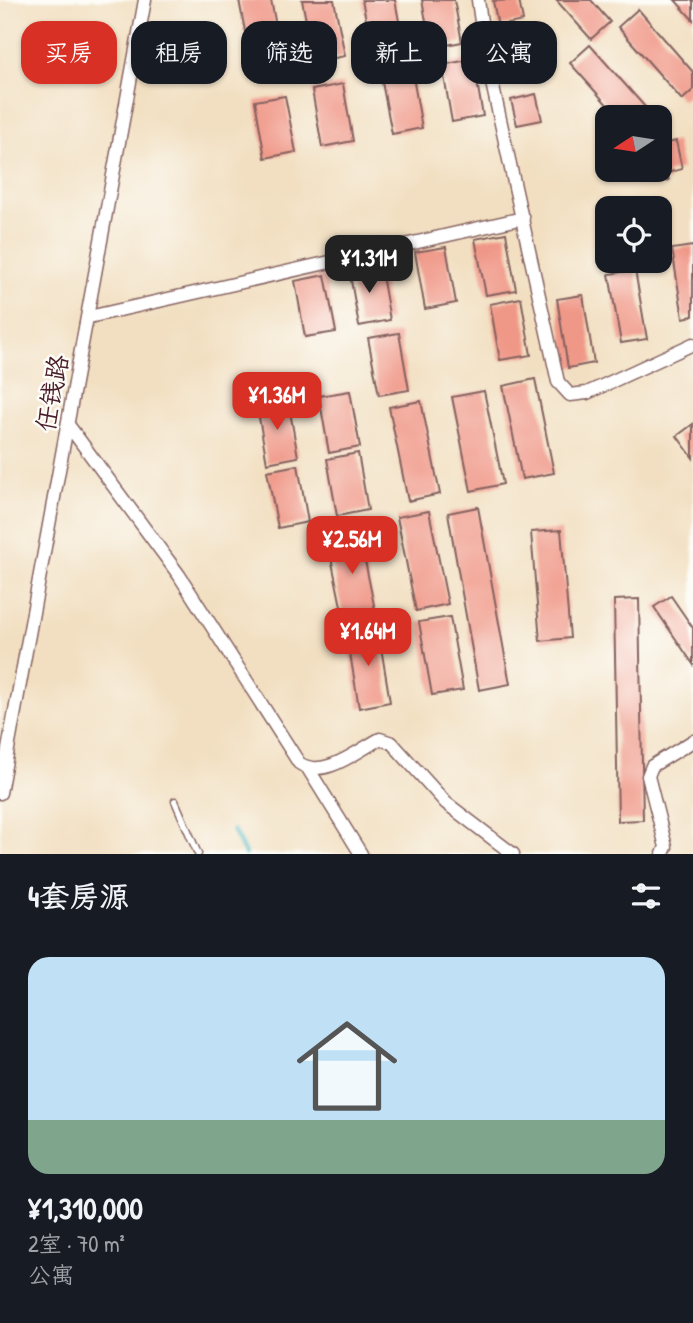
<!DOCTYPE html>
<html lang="zh">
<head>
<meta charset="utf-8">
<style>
  body { margin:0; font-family:"Patrick Hand","LXGW WenKai TC",sans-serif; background:#242831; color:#f1f3f6; height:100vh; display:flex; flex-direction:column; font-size:26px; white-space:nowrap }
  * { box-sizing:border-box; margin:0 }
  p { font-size:23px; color:#9ea1a6 }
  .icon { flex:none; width:38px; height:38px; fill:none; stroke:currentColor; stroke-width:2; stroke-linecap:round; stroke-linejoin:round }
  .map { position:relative; height:854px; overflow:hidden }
  .details { display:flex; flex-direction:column; background:#171b24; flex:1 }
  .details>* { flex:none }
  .guide { position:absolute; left:21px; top:21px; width:651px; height:63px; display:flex; gap:14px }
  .needle { width:46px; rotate:258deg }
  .controls { position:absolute; left:595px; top:105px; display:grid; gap:14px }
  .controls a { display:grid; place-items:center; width:77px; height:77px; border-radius:14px; background:#171b24; box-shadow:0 2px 5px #0004; font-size:35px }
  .price { position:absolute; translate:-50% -60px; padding:0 16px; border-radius:14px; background:#d93025; color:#fff; font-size:23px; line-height:46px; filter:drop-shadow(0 2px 4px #0008) }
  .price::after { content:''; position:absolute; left:50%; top:42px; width:21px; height:16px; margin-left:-10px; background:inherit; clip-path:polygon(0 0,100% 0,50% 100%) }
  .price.selected { background:#222; color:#fff }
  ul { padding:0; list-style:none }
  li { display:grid; align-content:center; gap:14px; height:371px; padding:0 28px }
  li span { display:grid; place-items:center; height:217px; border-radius:21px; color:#555 }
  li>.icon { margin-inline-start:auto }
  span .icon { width:126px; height:126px; fill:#fffc; stroke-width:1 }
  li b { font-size:30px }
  h2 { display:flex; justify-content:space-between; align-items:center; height:84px; padding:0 28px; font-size:30px }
  .pill { padding:0 24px; border-radius:21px; background:#171b24; box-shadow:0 2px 5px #0004; font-size:24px; line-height:63px }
  .pill.selected { background:#d93025; color:#fff }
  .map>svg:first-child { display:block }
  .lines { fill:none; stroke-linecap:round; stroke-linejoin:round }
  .stream { stroke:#4bbac1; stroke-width:4.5 }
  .building { fill:#f09888 }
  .service-casing { stroke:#856260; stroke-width:9 }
  .minor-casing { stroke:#856260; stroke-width:15 }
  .service { stroke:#fff; stroke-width:6 }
  .minor { stroke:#fff; stroke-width:12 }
  .labels { text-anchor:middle; stroke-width:5; stroke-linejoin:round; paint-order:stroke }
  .street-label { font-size:26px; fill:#4a1f2b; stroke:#fdfcf7 }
</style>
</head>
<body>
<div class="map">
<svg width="693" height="854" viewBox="0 0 693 854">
  <rect width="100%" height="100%" fill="#fdfcf7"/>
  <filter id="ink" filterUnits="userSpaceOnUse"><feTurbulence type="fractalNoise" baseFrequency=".0143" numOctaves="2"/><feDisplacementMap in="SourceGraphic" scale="14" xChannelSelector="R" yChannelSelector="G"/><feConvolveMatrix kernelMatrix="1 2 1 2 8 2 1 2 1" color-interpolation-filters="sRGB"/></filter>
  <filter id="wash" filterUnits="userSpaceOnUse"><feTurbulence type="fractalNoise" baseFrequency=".00686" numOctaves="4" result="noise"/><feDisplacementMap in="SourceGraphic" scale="28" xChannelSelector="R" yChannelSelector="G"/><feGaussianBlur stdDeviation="1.57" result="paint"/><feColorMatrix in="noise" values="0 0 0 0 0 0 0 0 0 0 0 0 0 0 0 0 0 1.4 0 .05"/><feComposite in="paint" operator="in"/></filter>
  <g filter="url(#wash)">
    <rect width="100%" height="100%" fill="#f2dfc1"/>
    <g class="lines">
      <polyline class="stream" points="233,830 245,854"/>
    </g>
    <g id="blocks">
      <g class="building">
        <polygon points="239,0 271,0 285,72 254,78"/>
        <polygon points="302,0 334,0 345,56 314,62"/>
        <polygon points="362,0 395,0 406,58 375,64"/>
        <polygon points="422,0 454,0 462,42 431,48"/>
        <polygon points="519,0 523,21 498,26 493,1"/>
        <polygon points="556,0 591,0 610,22 591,39"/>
        <polygon points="675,0 693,0 693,20"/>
        <polygon points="638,9 693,72 693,90 682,100 618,27"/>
        <polygon points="525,42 530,67 505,73 500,47"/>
        <polygon points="590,45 654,117 618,117 570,63"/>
        <polygon points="473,59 483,116 452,122 442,65"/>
        <polygon points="412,71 422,128 392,134 381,77"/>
        <polygon points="343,84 353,141 322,147 312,90"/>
        <polygon points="536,94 542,120 517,125 511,100"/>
        <polygon points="285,96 296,152 265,158 255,101"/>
        <polygon points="676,141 682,169 667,173 669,180 650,184 647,170 660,170 660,145"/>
        <polygon points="506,233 516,290 486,295 475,239"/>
        <polygon points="693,246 693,316 683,318 672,249"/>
        <polygon points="446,247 456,303 425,309 415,252"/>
        <polygon points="380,264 390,320 359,326 349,269"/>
        <polygon points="635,270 647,339 621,343 609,274"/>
        <polygon points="325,275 336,332 305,337 295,281"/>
        <polygon points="583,295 594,363 568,368 557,299"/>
        <polygon points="521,298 531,355 500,360 490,304"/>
        <polygon points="399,333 409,390 379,395 368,338"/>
        <polygon points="535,379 554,473 522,479 503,386"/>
        <polygon points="350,391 360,447 329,453 319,396"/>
        <polygon points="484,391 503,484 471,491 452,397"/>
        <polygon points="288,400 298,457 267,463 257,406"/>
        <polygon points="421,401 440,494 408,501 389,407"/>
        <polygon points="693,424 693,458 677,436"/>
        <polygon points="358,453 368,510 337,516 327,459"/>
        <polygon points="298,465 308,522 278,528 267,471"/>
        <polygon points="478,507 510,684 479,690 448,513"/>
        <polygon points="429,511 448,604 416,611 397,517"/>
        <polygon points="358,526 377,620 345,626 326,533"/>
        <polygon points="561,530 570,638 540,641 531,532"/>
        <polygon points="671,596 693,628 693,664 654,607"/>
        <polygon points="639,599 643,820 618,821 614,600"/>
        <polygon points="450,617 463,690 432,695 419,622"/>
        <polygon points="378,629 390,702 359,708 347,635"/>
      </g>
    </g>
  </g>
  <g filter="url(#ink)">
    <use href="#blocks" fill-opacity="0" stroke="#856260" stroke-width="2"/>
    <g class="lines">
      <g class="service-casing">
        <polyline id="service" points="175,801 198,854"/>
      </g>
      <g class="minor-casing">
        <g id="minor">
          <polyline points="478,0 485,51 558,382 570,395 587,393 693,344"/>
          <polyline points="89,317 523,218"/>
          <path d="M69,426L179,575L299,763C323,780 357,751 380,739L392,743L446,803L513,854"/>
          <polyline points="309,770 361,854"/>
          <polyline points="0,793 145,0"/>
          <polyline points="663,854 666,847 648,776 652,766 693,741"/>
        </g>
      </g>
      <use href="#service" class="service"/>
      <use href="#minor" class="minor"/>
    </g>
  </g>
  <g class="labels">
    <g class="street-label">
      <text transform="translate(52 393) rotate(-79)" y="9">任钱路</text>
    </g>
  </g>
</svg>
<div class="controls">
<a><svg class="needle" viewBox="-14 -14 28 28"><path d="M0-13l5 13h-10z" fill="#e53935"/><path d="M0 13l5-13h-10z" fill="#9ea1a6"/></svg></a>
<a><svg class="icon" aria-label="locate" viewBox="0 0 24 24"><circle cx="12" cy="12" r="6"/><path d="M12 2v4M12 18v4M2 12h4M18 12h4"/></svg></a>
</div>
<b class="price selected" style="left:369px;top:295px">¥1.31M</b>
<b class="price" style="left:277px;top:432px">¥1.36M</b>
<b class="price" style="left:352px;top:576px">¥2.56M</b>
<b class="price" style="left:368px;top:668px">¥1.64M</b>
<div class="guide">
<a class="pill selected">买房</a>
<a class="pill">租房</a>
<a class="pill">筛选</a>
<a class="pill">新上</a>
<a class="pill">公寓</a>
</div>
</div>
<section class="details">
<h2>4套房源<svg class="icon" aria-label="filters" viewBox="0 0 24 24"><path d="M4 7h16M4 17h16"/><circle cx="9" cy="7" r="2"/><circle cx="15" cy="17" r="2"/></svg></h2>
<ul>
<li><span style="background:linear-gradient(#bfe0f5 75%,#7fa58c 0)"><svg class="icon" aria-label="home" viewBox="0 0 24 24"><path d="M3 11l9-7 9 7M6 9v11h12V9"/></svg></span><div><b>¥1,310,000</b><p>2室 · 70 m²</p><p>公寓</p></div></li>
</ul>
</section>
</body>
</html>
